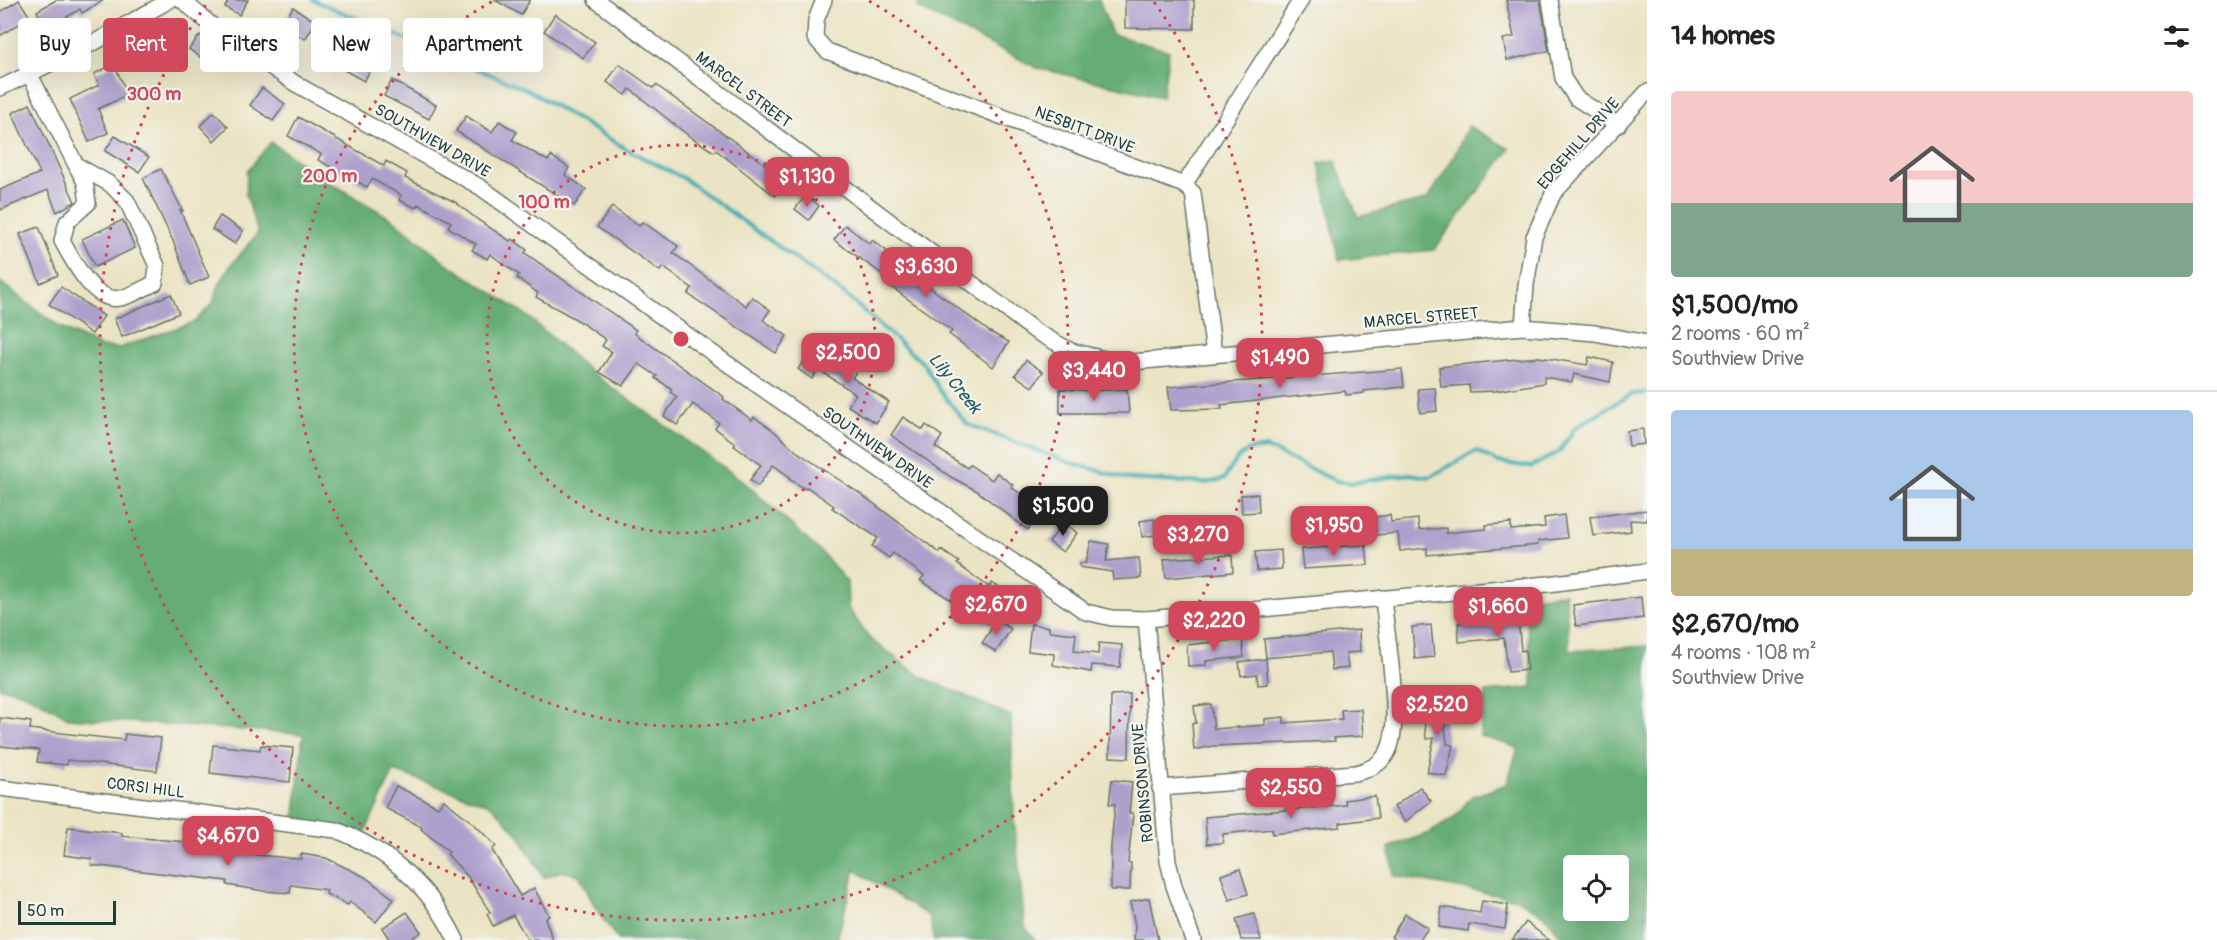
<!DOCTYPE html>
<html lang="en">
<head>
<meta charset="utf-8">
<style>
  body { margin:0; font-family:Pangolin,sans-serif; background:#f6f6f6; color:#222; height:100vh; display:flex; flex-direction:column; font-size:22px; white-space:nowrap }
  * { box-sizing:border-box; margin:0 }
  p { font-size:20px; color:#767676 }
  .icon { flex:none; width:33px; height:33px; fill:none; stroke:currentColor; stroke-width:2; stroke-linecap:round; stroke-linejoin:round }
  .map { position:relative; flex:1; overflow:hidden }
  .panel { display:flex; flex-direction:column; background:#fff; width:570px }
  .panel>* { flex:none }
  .banner { position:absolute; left:18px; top:18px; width:570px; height:54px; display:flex; gap:12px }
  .tools { position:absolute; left:1563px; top:855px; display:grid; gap:12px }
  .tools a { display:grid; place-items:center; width:66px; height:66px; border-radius:6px; background:#fff; box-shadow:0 6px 24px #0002; font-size:30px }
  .scale { position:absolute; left:18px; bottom:15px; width:98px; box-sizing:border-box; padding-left:6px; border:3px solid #1f3d34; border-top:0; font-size:16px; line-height:21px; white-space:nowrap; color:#1f3d34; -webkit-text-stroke:4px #f6f6f2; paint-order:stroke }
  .price { position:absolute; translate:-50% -51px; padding:0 14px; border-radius:12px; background:#d1495b; color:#fff; font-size:20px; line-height:39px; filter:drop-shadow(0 2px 3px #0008) }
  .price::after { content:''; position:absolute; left:50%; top:36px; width:18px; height:14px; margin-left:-9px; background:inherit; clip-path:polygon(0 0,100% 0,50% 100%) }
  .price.current { background:#222; color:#fff }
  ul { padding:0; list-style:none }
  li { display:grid; align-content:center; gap:12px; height:318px; padding:0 24px }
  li+li { border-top:2px solid #e0e0e0 }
  li span { display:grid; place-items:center; height:186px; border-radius:6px; color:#555 }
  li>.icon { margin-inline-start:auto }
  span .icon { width:108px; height:108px; fill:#fffc; stroke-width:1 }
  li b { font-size:26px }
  h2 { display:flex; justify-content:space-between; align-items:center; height:72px; padding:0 24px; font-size:26px }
  .chip { padding:0 21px; border-radius:6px; background:#fff; box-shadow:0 6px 24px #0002; font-size:21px; line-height:54px }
  .chip.current { background:#d1495b; color:#fff }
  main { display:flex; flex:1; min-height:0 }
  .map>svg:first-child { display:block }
  .forest { fill:#65ad75; stroke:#427554; stroke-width:1.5; fill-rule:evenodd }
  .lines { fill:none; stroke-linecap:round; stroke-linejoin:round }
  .stream { stroke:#3aabb4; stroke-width:4 }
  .building { fill:#aea0cc }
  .minor-casing { stroke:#676; stroke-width:18 }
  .minor { stroke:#fff; stroke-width:15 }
  .ring { fill:none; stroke:#d1495b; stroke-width:3; stroke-dasharray:3 6 }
  .labels { text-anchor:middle; stroke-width:4.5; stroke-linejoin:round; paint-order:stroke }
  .street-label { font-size:16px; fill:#1f3d34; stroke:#f6f6f2 }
  .water-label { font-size:18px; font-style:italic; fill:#275e5a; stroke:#f6f6f2 }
  .centre { fill:#d1495b; stroke:#f6f6f2; stroke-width:3 }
  .ring-label { font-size:18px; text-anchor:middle; font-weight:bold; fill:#d1495b; stroke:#f6f6f2; stroke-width:4.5; stroke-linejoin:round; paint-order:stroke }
</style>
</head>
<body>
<main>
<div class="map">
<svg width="1647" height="940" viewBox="0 0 1647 940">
  <rect width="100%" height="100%" fill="#f6f6f2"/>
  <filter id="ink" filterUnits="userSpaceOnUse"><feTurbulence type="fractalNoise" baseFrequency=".0167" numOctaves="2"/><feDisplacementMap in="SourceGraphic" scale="12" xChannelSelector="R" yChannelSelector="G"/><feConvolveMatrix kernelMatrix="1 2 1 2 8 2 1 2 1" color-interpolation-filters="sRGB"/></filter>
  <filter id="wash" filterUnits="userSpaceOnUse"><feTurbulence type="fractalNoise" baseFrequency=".008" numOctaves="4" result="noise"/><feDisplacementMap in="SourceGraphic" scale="24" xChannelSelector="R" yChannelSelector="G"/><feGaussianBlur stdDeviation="1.35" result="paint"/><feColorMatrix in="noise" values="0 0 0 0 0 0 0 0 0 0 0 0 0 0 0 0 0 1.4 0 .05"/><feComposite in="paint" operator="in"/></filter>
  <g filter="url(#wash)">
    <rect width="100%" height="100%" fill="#ebe4c4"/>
    <g class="forest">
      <polygon points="918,0 1099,0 1112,34 1169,51 1162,97 1037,68 918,8"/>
      <polygon points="1468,126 1510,149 1434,250 1339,260 1319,163 1335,160 1358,217 1428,199 1453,158"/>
      <path d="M271,142L326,180L394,220L448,264L525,314L592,373L743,481L822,553L847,582L848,608L869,638L922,677L1011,716L1014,820L1025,927L1035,940H934L929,916L855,870L837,940H618L596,909L579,875L561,871L544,878L517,833L491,805L394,771L361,841L294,824L303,734L68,718C47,706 25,689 0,688V282L61,328L101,347L119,348L194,322L213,303L218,287L228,269L258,233L246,195L247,171Z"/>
      <path d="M1565,593L1570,651L1647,646V940H1564L1545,916L1518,899L1394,876L1389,847L1429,833L1454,818L1471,797L1507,784L1518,748L1480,736L1486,692L1533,687L1524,598ZM1574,866H1618V910H1574Z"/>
    </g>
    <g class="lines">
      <polyline class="stream" points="313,0 530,91 628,150 683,178 843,293 924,364 940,391 967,424 1068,462 1128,479 1206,483 1224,479 1237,459 1248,450 1267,448 1336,481 1351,483 1409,474 1430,477 1476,451 1498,462 1531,467 1559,452 1575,428 1585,421 1632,394 1647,393"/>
    </g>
    <g id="blocks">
      <g class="building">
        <polygon points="19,0 30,17 0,36 0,12"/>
        <polygon points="56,0 104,0 82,13 80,9 47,29 37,11"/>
        <polygon points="229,0 248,0 239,15 225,7"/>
        <polygon points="495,0 530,0 521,15"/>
        <polygon points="1125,0 1194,0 1194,29 1125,28"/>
        <polygon points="1506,0 1540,0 1549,51 1507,60 1503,39 1514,37"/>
        <polygon points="293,7 316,22 305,39 282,25"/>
        <polygon points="555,14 595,42 583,58 544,31"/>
        <polygon points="200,35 217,48 207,62 189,49"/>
        <polygon points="326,39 372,68 364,81 317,55"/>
        <polygon points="114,64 128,95 98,109 108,133 89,142 70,99 99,85 94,74"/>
        <polygon points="619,64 653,88 656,85 787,180 775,196 716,150 714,152 689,136 630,89 626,95 607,82"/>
        <polygon points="392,80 436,105 429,119 384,96"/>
        <polygon points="262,88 285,104 273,121 250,105"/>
        <polygon points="30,104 75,202 57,212 48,190 0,210 0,190 40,173 12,113"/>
        <polygon points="214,112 228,127 214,141 200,126"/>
        <polygon points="466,116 492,132 499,121 517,132 512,140 548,161 551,156 569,168 565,175 586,189 574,206 456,131"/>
        <polygon points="298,117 384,166 386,161 407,173 405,178 455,202 478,220 510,241 512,239 527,250 525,253 636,330 634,333 724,397 723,399 752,420 754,417 774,431 796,451 862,495 940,553 941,550 959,562 957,564 989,587 992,583 1007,593 987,623 920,580 924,576 893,553 889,558 872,546 878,538 832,508 834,506 807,487 805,489 789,479 790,477 773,465 758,486 750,480 761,465 734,446 736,444 715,428 719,423 693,404 677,425 664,416 677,397 670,392 672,389 655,378 657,376 639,364 623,386 599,372 612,352 602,346 606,340 579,321 536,297 538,293 517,278 519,275 490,254 487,259 472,250 476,244 448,227 451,222 418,204 416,208 399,200 401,195 372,179 367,187 318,160 321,154 288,136"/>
        <polygon points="115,136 149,157 139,172 105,151"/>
        <polygon points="161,169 183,211 180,210 209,277 190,285 173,241 143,178"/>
        <polygon points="806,195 819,206 809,220 795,209"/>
        <polygon points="612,207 639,226 642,222 678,246 673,253 746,306 752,297 770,310 763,320 787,336 776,353 688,294 692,288 663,267 660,271 597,227"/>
        <polygon points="220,216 243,231 235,244 212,229"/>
        <polygon points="123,220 135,248 95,267 82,239"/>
        <polygon points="845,225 870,244 872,240 889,253 888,256 990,332 1009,342 993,367 949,334 952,331 886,283 889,279 834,240"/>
        <polygon points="39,227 58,275 40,283 20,234"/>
        <polygon points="61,287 104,316 92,334 49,304"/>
        <polygon points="171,294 179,313 122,337 114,319"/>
        <polygon points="810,352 834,368 843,353 860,365 852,378 889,402 876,423 848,406 856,394 818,369 812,379 798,369"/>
        <polygon points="1539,357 1587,365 1589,357 1613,362 1610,382 1574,374 1572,382 1544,377 1544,383 1495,391 1470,392 1469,385 1441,387 1439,367"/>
        <polygon points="1026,360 1043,372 1032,387 1015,375"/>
        <polygon points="1402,369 1404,387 1364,391 1364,393 1346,395 1345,391 1221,405 1222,409 1171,410 1168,387"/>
        <polygon points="1435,388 1437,411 1420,413 1418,389"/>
        <polygon points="1060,389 1093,391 1127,389 1129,413 1060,413"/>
        <polygon points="903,417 923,430 926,425 942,436 935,447 967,468 970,465 992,480 997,473 1013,485 1011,487 1042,508 1028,530 977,491 951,477 891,435"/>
        <polygon points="1643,429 1644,444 1629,446 1627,431"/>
        <polygon points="1258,494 1259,512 1242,513 1241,495"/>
        <polygon points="1647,510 1647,521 1630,520 1631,531 1593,536 1590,517"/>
        <polygon points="1390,515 1391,522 1418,519 1419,530 1446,528 1446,533 1486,529 1486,525 1511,523 1511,530 1545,527 1544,518 1564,515 1567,538 1538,541 1538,545 1427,555 1427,548 1400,551 1398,533 1376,535 1375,517"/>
        <polygon points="1154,519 1156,535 1142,537 1140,521"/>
        <polygon points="1064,522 1077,533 1063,552 1049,542"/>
        <polygon points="1091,541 1109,544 1106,561 1139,558 1141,578 1113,580 1112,572 1080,567 1080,563 1086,563"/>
        <polygon points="1366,545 1368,565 1303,569 1301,549"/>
        <polygon points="1281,550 1282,569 1257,571 1255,552"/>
        <polygon points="1232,555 1233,572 1166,578 1164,559"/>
        <polygon points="1641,597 1643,618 1576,626 1573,605"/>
        <polygon points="1518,617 1521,651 1525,650 1527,670 1508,672 1504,638 1459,642 1458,623"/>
        <polygon points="997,620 1011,629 996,652 982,643"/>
        <polygon points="1031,624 1049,627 1049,631 1076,634 1074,651 1098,654 1099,643 1122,645 1120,667 1092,665 1091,672 1053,665 1054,654 1028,651"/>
        <polygon points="1431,625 1434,657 1415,659 1412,627"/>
        <polygon points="1359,630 1360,652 1346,653 1348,668 1332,670 1330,652 1266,658 1264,639"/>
        <polygon points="1242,639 1244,657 1206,661 1206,665 1188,666 1187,645"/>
        <polygon points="1266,659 1268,684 1258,685 1257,674 1241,676 1239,662"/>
        <polygon points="1130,694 1129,758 1110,757 1111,695"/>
        <polygon points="1442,698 1447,744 1453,745 1446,776 1427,772 1434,738 1426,739 1422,700"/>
        <polygon points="1211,704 1214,729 1265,725 1265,719 1284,717 1284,723 1342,719 1341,710 1361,709 1363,736 1334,738 1335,741 1213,746 1194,750 1192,724 1196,723 1194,706"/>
        <polygon points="0,718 31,722 30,729 70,734 124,740 125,734 161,738 157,771 67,760 67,765 37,762 39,750 0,746"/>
        <polygon points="213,745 260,750 261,745 293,748 290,782 210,773"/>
        <polygon points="1112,780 1132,782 1129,813 1133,813 1128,863 1131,863 1130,890 1111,890 1111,846 1115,804 1109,804"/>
        <polygon points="396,786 438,807 444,800 473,823 496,846 492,850 520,896 534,888 549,916 545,918 553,940 528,940 513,915 493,926 487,914 490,912 468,877 447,854 449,852 421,829 422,827 385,808"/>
        <polygon points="1420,787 1431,801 1405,822 1394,807"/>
        <polygon points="1375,796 1378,818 1340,823 1340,827 1311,830 1272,834 1272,829 1223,834 1223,843 1207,844 1205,817 1346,805 1345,800"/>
        <polygon points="68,827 122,833 122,836 218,845 218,848 256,852 256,855 301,859 301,854 326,858 365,877 394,899 376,922 350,902 348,905 326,894 327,890 291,885 290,893 264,891 227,885 227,881 91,865 92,859 64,855"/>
        <polygon points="1240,869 1248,894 1229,900 1221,875"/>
        <polygon points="1149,898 1158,940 1134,940 1135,925 1130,902"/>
        <polygon points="1482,901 1508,905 1505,929 1469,924 1468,931 1439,927 1442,907 1480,913"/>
        <polygon points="407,912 421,932 409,940 390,940 382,928"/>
        <polygon points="1254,914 1261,940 1241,940 1236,919"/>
        <polygon points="1405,914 1428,928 1420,940 1396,940 1391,937"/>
        <polygon points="1526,922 1549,940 1512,940"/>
      </g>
    </g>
  </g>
  <g filter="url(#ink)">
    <use href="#blocks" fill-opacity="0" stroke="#676" stroke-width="1.5"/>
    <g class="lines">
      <g class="minor-casing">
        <g id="minor">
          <polyline points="182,0 216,29 296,84 480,187 756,384 1086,612 1112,618 1146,619 1548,584 1647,571"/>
          <polyline points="596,0 1035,331 1071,351 1121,363 1523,327 1595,333 1647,343"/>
          <polyline points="824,0 816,20 815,38 827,51 1184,185 1193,193 1214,354"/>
          <polyline points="1550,0 1563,78 1576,98 1618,125"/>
          <path d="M30,75L76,165L110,184L127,201L157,266L155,283C144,288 132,296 120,298C94,304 72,259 62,241L67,222L88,203L85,182L76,165"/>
          <polyline points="0,88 97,41 170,0"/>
          <polyline points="1184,185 1301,0"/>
          <polyline points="1523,327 1526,285 1534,237 1553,194 1647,92"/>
          <polyline points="1146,619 1168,861 1174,886 1193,940"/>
          <path d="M0,788L336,830C390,851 431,888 456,940"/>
          <path d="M1160,788L1355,773C1369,770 1382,764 1388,751C1403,722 1386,634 1383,598"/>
        </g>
      </g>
      <use href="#minor" class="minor"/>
    </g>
  </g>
  <g class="ring">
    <circle cx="681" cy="339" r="194"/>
    <path d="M869 1A387 387 0 1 1 493 1"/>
    <path d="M1154 2A581 581 0 1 1 208 2"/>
  </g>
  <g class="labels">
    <g class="street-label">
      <text transform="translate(744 89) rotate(37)" y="6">MARCEL STREET</text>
      <text transform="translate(1085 129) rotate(21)" y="6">NESBITT DRIVE</text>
      <text transform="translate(433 140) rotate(30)" y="6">SOUTHVIEW DRIVE</text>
      <text transform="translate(1578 143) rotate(-49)" y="6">EDGEHILL DRIVE</text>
      <text transform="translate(1421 317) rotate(-5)" y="6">MARCEL STREET</text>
      <text transform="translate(878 447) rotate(35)" y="6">SOUTHVIEW DRIVE</text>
      <text transform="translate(1142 783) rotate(-95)" y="6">ROBINSON DRIVE</text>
      <text transform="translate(146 787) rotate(7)" y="6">CORSI HILL</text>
    </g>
    <g class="water-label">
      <text transform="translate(955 383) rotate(51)" y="6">Lily Creek</text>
    </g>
  </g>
  <circle cx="681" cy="339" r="9" class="centre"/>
  <g class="ring-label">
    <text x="154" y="100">300 m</text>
    <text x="330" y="182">200 m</text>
    <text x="544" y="208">100 m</text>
  </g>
</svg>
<div class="tools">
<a><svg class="icon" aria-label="locate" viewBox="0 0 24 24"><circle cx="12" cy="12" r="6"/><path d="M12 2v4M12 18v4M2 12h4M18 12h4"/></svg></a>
</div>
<div class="scale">50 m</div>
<b class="price" style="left:807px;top:208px">$1,130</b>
<b class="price" style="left:926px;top:298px">$3,630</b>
<b class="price" style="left:848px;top:384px">$2,500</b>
<b class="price" style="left:1280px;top:389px">$1,490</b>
<b class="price" style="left:1094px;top:402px">$3,440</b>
<b class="price current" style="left:1063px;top:537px">$1,500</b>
<b class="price" style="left:1334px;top:557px">$1,950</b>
<b class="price" style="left:1198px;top:566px">$3,270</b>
<b class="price" style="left:996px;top:636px">$2,670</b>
<b class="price" style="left:1498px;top:638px">$1,660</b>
<b class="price" style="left:1214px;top:652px">$2,220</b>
<b class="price" style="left:1437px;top:736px">$2,520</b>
<b class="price" style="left:1291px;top:819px">$2,550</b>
<b class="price" style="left:228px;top:867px">$4,670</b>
<div class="banner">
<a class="chip">Buy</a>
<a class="chip current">Rent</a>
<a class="chip">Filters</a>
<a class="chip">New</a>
<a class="chip">Apartment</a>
</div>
</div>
<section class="panel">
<h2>14 homes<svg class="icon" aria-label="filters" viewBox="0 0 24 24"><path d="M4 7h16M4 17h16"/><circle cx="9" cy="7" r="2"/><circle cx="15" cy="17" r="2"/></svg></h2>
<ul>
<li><span style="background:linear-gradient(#f6c9c9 60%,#7fa58c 0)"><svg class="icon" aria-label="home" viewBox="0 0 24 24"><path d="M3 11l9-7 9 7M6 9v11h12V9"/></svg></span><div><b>$1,500/mo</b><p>2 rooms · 60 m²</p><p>Southview Drive</p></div></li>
<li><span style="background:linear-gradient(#a9c7e8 75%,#c2b280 0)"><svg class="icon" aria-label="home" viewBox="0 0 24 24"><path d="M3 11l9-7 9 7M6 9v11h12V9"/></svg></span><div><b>$2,670/mo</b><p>4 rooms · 108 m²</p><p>Southview Drive</p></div></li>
</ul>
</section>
</main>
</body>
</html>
